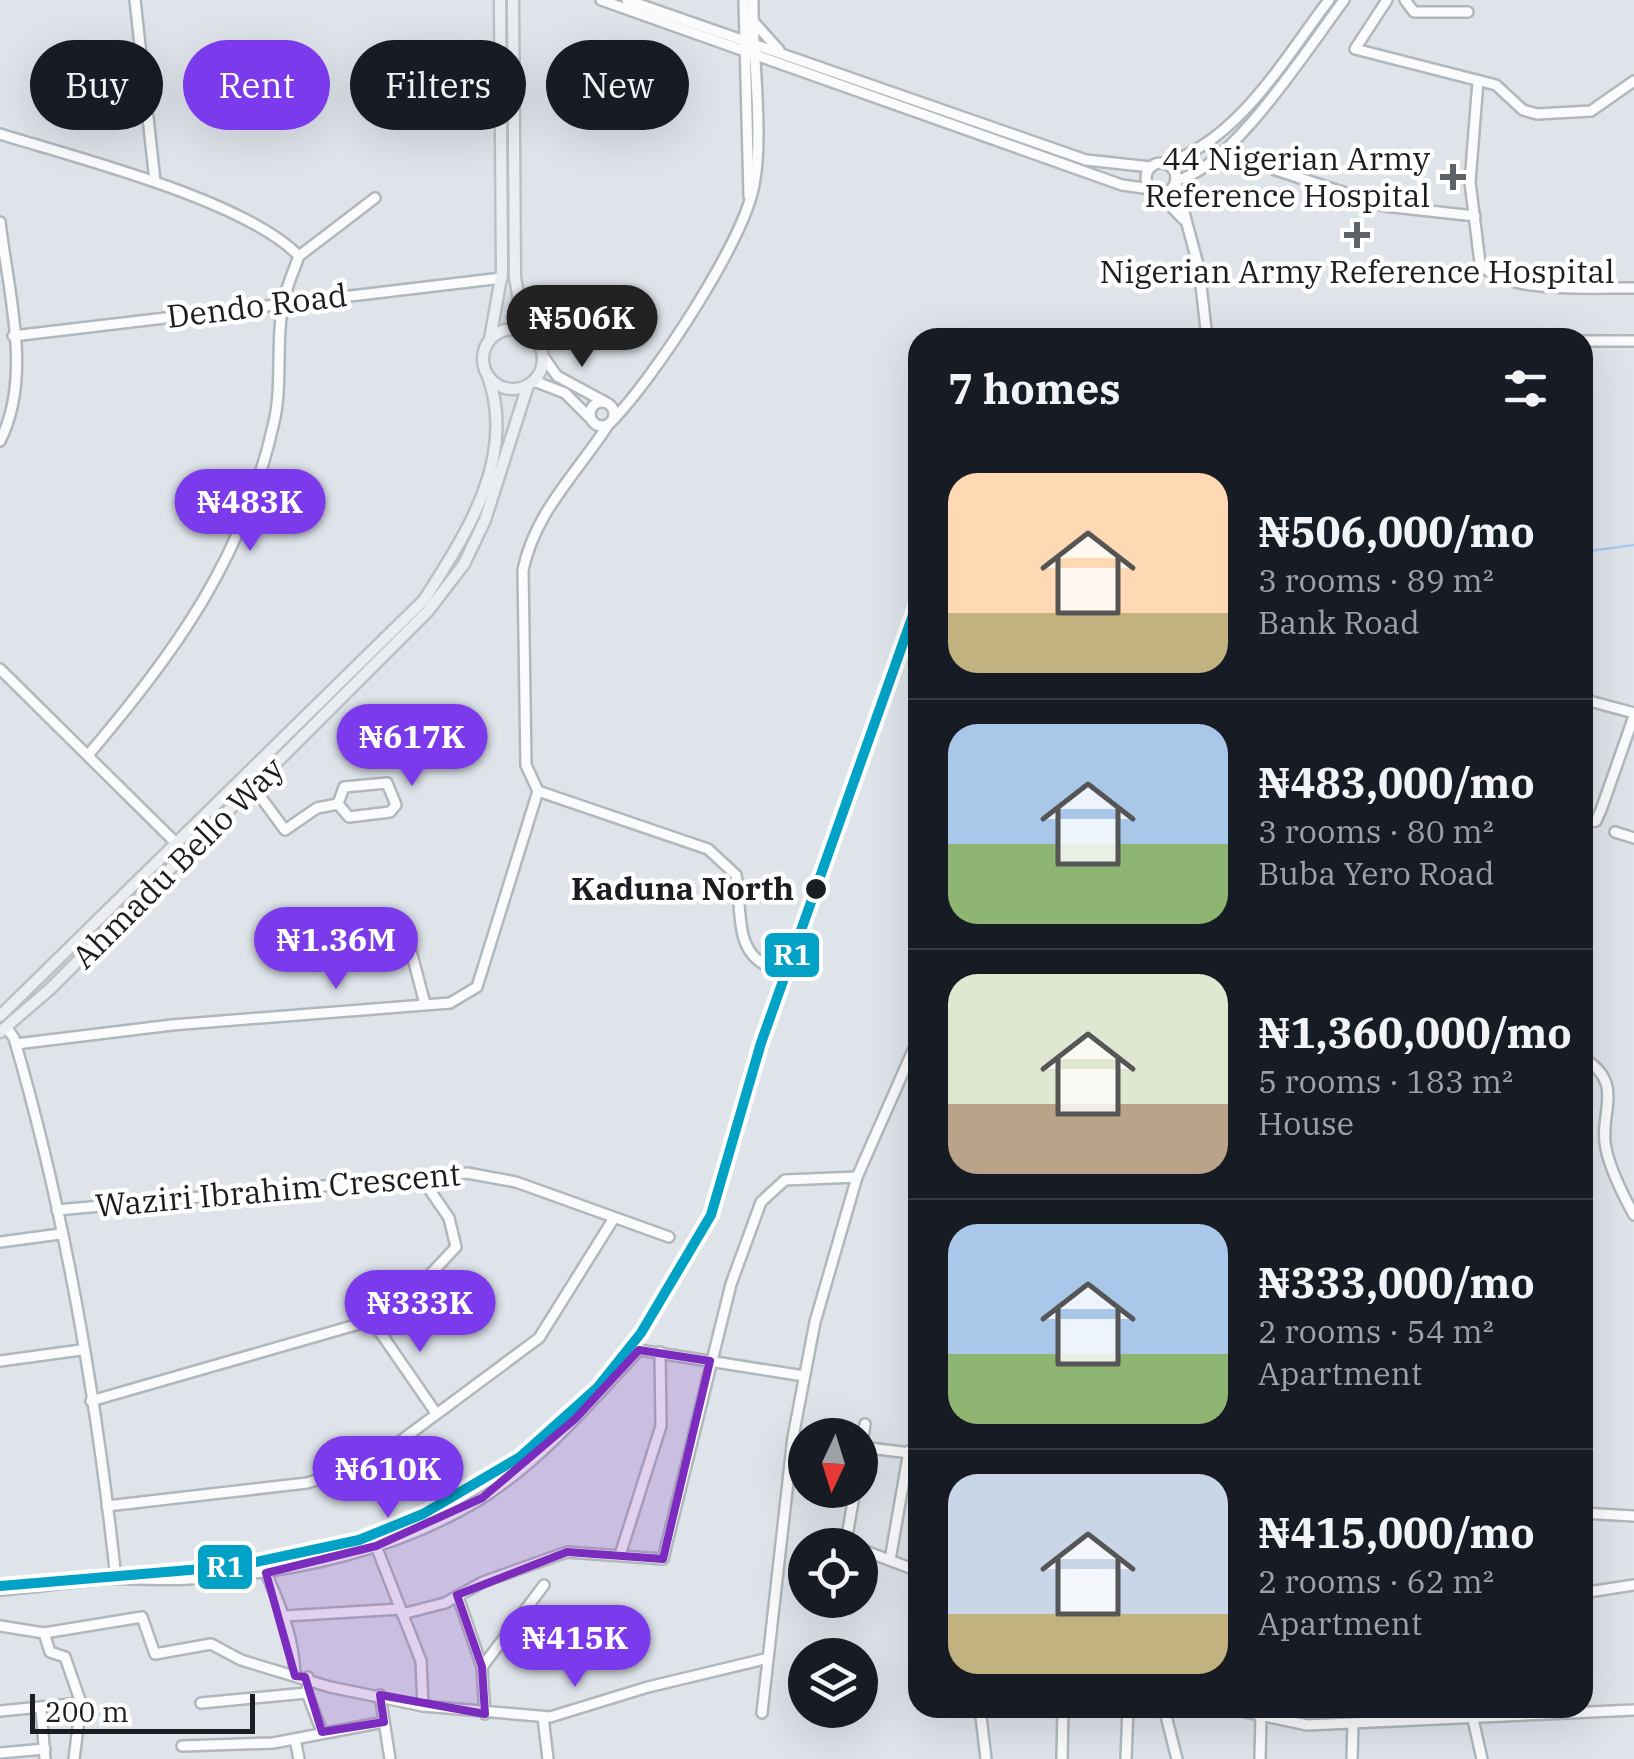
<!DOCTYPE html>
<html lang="en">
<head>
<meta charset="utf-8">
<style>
  body { margin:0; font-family:"IBM Plex Serif",serif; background:#242831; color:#f1f3f6; height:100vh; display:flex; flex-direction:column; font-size:38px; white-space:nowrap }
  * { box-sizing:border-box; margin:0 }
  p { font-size:32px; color:#9ea1a6 }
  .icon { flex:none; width:55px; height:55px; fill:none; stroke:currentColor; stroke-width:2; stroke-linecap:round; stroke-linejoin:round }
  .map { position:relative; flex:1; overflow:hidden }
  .drawer { position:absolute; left:908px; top:328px; width:685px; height:1390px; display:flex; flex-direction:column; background:#171b24; border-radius:30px; box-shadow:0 10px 40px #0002 }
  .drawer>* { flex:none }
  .hud { position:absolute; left:30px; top:40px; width:728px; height:90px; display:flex; gap:20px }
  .needle { width:65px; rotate:184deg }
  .tools { position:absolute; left:788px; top:1418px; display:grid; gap:20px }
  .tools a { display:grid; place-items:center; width:90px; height:90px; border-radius:50%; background:#171b24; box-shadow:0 10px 40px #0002; font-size:50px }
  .scale { position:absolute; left:30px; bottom:25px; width:225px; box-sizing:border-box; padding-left:10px; border:5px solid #1a1e22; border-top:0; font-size:28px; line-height:35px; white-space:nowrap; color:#1a1e22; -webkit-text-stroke:8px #fff; paint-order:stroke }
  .price { position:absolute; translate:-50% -85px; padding:0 22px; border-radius:35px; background:#7c3aed; color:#fff; font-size:32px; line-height:65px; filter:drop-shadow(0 2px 5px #0008) }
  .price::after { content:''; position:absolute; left:50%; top:60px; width:30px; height:22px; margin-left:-15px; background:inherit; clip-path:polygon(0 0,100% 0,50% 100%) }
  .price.selected { background:#222; color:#fff }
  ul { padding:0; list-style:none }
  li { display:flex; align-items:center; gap:30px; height:250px; padding:0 40px }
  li+li { border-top:2px solid #363941 }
  li span { display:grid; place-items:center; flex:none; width:280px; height:200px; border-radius:30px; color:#555 }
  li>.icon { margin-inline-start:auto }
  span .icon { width:120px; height:120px; fill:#fffc; stroke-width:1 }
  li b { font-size:42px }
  h2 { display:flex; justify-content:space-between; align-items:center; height:120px; padding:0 40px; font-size:42px }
  .tag { padding:0 35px; border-radius:45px; background:#171b24; box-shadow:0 10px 40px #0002; font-size:35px; line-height:90px }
  .tag.selected { background:#7c3aed; color:#fff }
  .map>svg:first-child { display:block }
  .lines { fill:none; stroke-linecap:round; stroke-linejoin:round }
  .stream { stroke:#a9caef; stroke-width:2.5 }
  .minor-casing { stroke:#b2b7bc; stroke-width:14 }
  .major-casing { stroke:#bdc0c3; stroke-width:15 }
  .minor { stroke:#fafbfc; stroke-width:9 }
  .major { stroke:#eaeef3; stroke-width:10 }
  .rail-1-casing { stroke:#fff; stroke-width:18 }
  .rail-1 { stroke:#01a2c5; stroke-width:10 }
  .marked { fill:#7b2cbf; fill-opacity:0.2; stroke:#7b2cbf; stroke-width:8; stroke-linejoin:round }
  .poi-dot { fill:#5f6368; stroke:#fff; stroke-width:4 }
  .stop-dot { fill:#1a1e22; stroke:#fff; stroke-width:4 }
  .labels { text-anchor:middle; stroke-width:9; stroke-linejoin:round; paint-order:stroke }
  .poi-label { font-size:32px; fill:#1a1e22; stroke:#fff; text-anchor:end }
  .street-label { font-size:32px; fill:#1a1e22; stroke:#fff }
  .stop-label { font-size:32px; font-weight:bold; fill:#1a1e22; stroke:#fff; text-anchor:end }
  .line-badge { stroke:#fff; stroke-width:4 }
  .badge-label { font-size:28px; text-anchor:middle; font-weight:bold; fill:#fff }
</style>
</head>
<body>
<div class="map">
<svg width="1634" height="1759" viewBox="0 0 1634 1759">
  <rect width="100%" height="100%" fill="#dee4ea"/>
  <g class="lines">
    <polyline class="stream" points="1582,552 1634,545"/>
    <g class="minor-casing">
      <g id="minor">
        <polyline points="135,0 155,181"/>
        <polyline points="601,0 1122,185 1151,189"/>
        <polyline points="627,0 1086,160 1151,167"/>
        <polyline points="744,0 749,196"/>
        <polyline points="1387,0 1355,49 1496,85 1523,110 1537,114 1591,111 1634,81"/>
        <polyline points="1405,0 1414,12 1468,12"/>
        <polyline points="753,21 779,50"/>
        <path d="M1478,81L1470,182L1480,263C1504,295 1595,287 1634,288"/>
        <path d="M0,134C77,158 245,200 299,256C294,270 287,285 284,300C275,339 283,383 274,422C244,558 176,651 89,754"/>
        <circle cx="1161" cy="178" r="15"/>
        <path d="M1165,164C1240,139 1283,60 1329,0"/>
        <polyline points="1273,169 1384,206 1475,216"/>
        <path d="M1176,180C1230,171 1310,45 1344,0"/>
        <polyline points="1176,183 1199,268 1207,338"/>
        <polyline points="1158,193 1184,220"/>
        <path d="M0,222C8,291 33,377 0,441"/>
        <polyline points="299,256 375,198"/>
        <polyline points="13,336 502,278"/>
        <polyline points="1582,341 1634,341"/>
        <polyline points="543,356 557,376 605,402"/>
        <polyline points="534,381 565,393 591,419"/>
        <circle cx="602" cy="414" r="12"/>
        <path d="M612,421C654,378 743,243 754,185C764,132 752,56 753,0"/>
        <path d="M608,425C577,473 535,512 523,570L526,765L538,791L708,849L736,875C743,911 732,953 772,968"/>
        <polyline points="0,669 178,845"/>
        <polyline points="1582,699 1634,713"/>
        <polygon points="387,783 396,805 390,812 349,817 338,804 344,787"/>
        <polyline points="254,788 285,830 317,808 338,804"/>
        <polyline points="1582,824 1596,821 1601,810 1634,716"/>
        <polyline points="1615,832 1634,838"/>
        <polyline points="411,951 425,1004"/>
        <path d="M6,1027L14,1038C64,1209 97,1401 116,1579"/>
        <polyline points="16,1044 172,1025 450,1003 477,987 538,791"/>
        <path d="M1582,1057C1627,1084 1598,1112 1606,1149C1611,1172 1623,1195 1634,1215"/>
        <polyline points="57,1210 467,1173 516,1182 669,1237"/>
        <polyline points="0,1242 60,1234"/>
        <polyline points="371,1319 436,1413"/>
        <polyline points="0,1361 81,1350"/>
        <polyline points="91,1401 366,1322 424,1281 456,1247 449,1218 421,1177"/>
        <polyline points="861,1447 918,1454"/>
        <polyline points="860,1456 865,1424"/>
        <polyline points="107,1506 307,1483 372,1462 539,1338 614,1218"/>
        <polyline points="1582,1513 1634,1516"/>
        <polyline points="853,1545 847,1536 855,1490"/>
        <polyline points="376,1546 421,1661 423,1706"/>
        <polyline points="860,1549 918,1571"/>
        <polyline points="620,1555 661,1426 660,1352"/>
        <polyline points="890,1560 909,1451"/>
        <path d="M266,1573C281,1607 294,1638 295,1676"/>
        <path d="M0,1590C38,1587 75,1581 113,1579C138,1578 164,1581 189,1579C288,1574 393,1552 479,1500C540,1462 590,1403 639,1350L804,1376"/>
        <polyline points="1582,1593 1634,1585"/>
        <polyline points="458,1597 482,1667 485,1714"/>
        <polyline points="402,1614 445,1603 483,1582 567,1552 663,1559 731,1284 761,1202 785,1180 857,1177"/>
        <polyline points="285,1616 400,1609"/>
        <polyline points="0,1626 44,1633 142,1617 155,1654 211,1644 241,1660 330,1687 423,1706 550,1717 648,1687 765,1659"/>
        <polyline points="44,1633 50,1652 65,1657 81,1703 74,1759"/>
        <polyline points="482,1667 544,1585"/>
        <polyline points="307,1693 322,1732"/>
        <polyline points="380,1695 390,1759"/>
        <polyline points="201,1703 307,1693 308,1677"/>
        <polyline points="41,1707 45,1759"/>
        <polyline points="980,1708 986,1759"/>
        <polyline points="1164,1708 1177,1759"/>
        <polyline points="1227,1708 1307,1725 1634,1710"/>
        <polyline points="0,1711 81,1703"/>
        <polyline points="762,1713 793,1437 815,1322 857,1177 918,1039"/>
        <polyline points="1472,1715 1482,1759"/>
        <polyline points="543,1717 548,1759"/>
        <polyline points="295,1739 299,1759"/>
        <polyline points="182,1746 273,1743 384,1722"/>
        <polyline points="0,1753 45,1749"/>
        <polyline points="1062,1759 1063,1708"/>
        <polyline points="1126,1759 1128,1708"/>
        <polyline points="1260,1759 1261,1716"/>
        <polyline points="1352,1759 1353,1724"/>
      </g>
    </g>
    <g class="major-casing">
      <g id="major">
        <polyline points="513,0 515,277 523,323 535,338"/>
        <circle cx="513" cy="359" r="30"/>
        <polyline points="490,339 502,272 500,0"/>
        <path d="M0,1016L424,600C467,533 517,457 488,376"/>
        <polyline points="0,1032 50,989 428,611 464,564 485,520 528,385"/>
      </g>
    </g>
    <use href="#minor" class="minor"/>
    <use href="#major" class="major"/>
    <g class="rail-1-casing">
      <polyline id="rail-1" points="0,1586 237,1566 359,1540 423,1514 520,1457 597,1388 641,1333 711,1215 761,1043 918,601"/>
    </g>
    <use href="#rail-1" class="rail-1"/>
  </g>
  <path class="marked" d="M639,1350L710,1361L663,1559L567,1552L457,1595L482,1667L485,1714L380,1695L384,1722L322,1732L305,1677L295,1676L266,1573L376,1546L482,1498L575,1419Z"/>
  <g class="poi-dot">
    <path d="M1448 162h10v10h10v10h-10v10h-10v-10h-10v-10h10z"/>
    <path d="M1352 220h10v10h10v10h-10v10h-10v-10h-10v-10h10z"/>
  </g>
  <circle class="stop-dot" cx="816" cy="889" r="12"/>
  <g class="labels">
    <g class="poi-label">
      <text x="1430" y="170">44 Nigerian Army<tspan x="1430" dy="37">Reference Hospital</tspan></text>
      <text x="1357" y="283" text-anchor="middle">Nigerian Army Reference Hospital</text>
    </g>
    <g class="street-label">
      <text transform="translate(257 306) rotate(-7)" y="11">Dendo Road</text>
      <text transform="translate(178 863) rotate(-45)" y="11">Ahmadu Bello Way</text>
      <text transform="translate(278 1190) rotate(-5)" y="11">Waziri Ibrahim Crescent</text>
    </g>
    <g class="stop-label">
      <text x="794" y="900">Kaduna North</text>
    </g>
  </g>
  <g class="line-badge">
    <rect x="763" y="931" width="58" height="48" rx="10" fill="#01a2c5"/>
    <rect x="196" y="1543" width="58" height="48" rx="10" fill="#01a2c5"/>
  </g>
  <g class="badge-label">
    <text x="792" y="965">R1</text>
    <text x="225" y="1577">R1</text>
  </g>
</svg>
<div class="tools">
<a><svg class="needle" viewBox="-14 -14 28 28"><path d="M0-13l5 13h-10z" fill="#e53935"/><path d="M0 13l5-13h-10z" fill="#9ea1a6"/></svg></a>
<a><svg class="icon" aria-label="locate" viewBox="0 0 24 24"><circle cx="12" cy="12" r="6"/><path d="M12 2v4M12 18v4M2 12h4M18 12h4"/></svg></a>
<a><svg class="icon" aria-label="layers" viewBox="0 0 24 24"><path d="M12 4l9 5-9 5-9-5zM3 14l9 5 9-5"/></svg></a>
</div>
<div class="scale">200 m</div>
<b class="price selected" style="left:582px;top:370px">₦506K</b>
<b class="price" style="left:250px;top:554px">₦483K</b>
<b class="price" style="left:412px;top:789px">₦617K</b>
<b class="price" style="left:336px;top:992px">₦1.36M</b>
<b class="price" style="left:420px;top:1355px">₦333K</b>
<b class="price" style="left:388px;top:1521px">₦610K</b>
<b class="price" style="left:575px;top:1690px">₦415K</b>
<div class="hud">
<a class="tag">Buy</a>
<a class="tag selected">Rent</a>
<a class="tag">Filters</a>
<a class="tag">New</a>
</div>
<section class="drawer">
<h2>7 homes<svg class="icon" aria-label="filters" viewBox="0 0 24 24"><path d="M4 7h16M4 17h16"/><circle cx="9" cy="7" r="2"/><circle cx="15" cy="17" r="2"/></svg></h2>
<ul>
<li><span style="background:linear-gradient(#ffd9b3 70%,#c2b280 0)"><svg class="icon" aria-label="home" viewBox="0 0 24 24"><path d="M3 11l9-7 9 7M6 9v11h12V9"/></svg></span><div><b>₦506,000/mo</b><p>3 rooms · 89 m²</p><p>Bank Road</p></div></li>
<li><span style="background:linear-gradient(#a9c7e8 60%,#8fb573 0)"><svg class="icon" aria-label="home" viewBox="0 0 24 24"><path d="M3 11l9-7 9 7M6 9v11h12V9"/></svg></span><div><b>₦483,000/mo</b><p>3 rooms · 80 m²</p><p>Buba Yero Road</p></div></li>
<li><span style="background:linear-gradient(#dfe7d0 65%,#b9a48a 0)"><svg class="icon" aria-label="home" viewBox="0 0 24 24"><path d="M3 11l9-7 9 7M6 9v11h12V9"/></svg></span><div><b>₦1,360,000/mo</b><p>5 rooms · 183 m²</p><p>House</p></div></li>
<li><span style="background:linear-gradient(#a9c7e8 65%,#8fb573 0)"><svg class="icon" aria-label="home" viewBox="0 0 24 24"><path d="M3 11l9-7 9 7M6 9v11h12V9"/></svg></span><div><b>₦333,000/mo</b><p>2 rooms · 54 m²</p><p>Apartment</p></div></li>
<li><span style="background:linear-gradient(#c9d6e8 70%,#c2b280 0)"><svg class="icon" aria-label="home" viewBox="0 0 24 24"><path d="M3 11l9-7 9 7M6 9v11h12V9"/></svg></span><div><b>₦415,000/mo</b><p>2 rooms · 62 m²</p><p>Apartment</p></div></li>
</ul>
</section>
</div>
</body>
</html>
